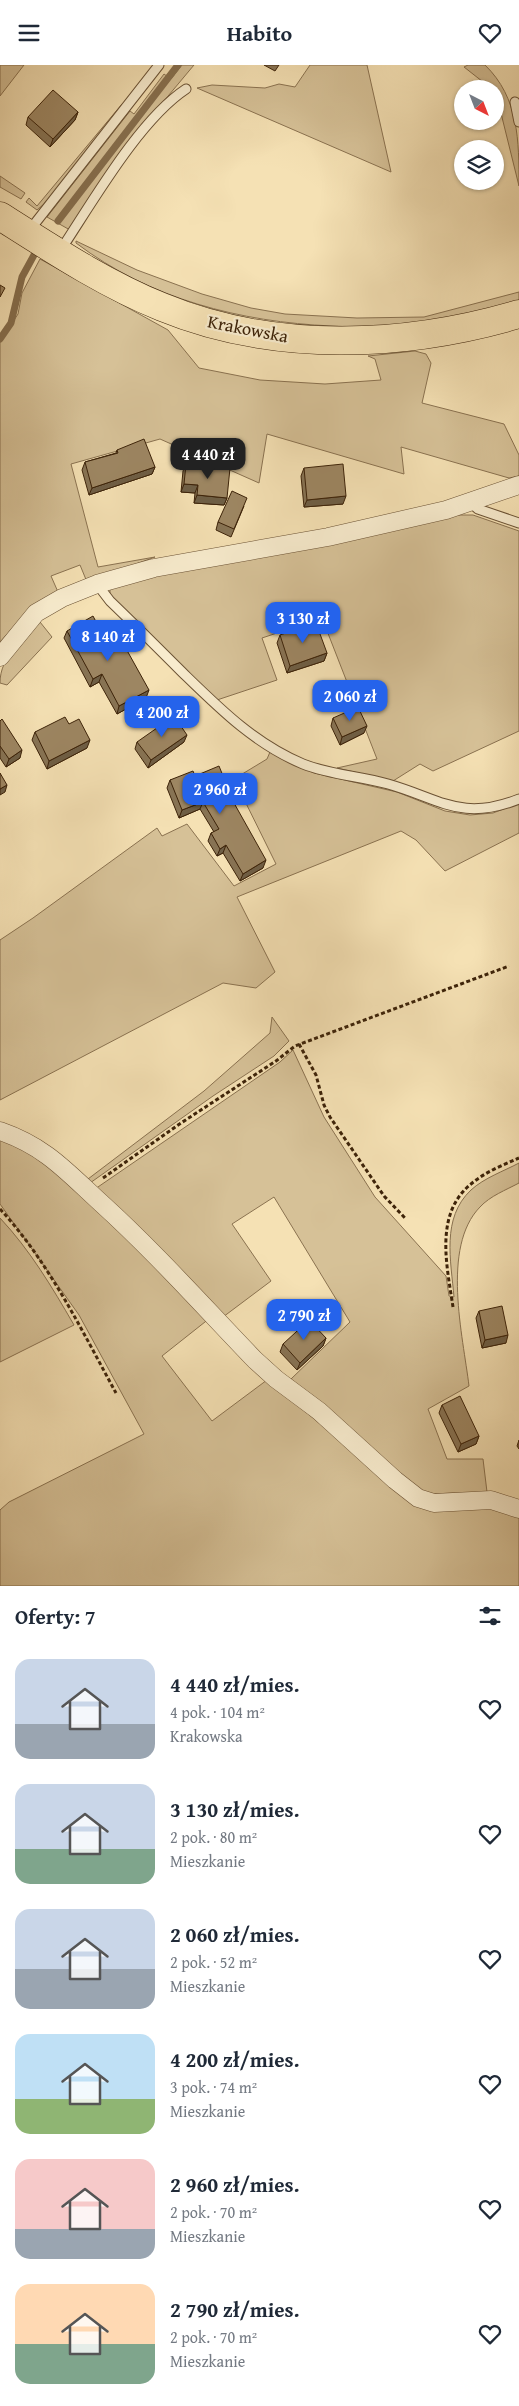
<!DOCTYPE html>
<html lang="pl">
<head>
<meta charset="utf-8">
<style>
  body { margin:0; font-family:"Gentium Book Plus",serif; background:#f6f6f7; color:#1f2937; height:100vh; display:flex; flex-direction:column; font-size:19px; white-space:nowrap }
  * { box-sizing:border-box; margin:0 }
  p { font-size:16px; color:#747a83 }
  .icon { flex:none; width:28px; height:28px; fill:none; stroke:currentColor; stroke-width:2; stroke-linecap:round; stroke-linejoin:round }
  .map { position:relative; height:1521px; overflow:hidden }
  .sheet { display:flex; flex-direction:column; background:#fff; flex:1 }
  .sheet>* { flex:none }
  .needle { width:32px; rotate:138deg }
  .controls { position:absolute; left:454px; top:15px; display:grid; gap:10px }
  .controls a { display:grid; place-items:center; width:50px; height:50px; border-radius:50%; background:#fff; box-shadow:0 1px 4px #0004; font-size:25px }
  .price { position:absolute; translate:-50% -42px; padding:0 11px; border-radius:10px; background:#2563eb; color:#fff; font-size:16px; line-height:32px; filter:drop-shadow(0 1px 2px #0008) }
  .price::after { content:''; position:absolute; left:50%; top:30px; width:15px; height:11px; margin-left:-8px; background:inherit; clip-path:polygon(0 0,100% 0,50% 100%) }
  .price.current { background:#222; color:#fff }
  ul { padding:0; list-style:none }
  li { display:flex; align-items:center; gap:15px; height:125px; padding:0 15px }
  li span { display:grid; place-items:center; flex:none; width:140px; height:100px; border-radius:15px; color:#555 }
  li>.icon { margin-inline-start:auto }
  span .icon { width:60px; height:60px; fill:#fffc; stroke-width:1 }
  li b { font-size:21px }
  h2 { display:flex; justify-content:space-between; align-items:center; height:60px; padding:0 15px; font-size:21px }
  header { display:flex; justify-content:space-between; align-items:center; height:65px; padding:0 15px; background:#fff; font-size:22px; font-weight:700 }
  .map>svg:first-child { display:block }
  .green { fill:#d6c197; stroke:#8a7250 }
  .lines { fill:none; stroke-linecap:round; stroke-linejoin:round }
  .stream { stroke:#866e4d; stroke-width:7 }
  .lane-casing { stroke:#6b5234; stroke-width:11 }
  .street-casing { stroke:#6b5234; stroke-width:19 }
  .primary-casing { stroke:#3d2309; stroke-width:29 }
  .path { stroke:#3d2309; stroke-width:3; stroke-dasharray:4 2.5; stroke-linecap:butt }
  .lane { stroke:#f8ecce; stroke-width:9 }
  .street { stroke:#f8ecce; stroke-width:18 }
  .primary { stroke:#f5e1b4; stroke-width:28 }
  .wall { fill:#877354; stroke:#3d2309 }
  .shaded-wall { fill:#6e5e45; stroke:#3d2309 }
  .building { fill:#9d8662; stroke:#3d2309 }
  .labels { text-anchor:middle; stroke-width:4.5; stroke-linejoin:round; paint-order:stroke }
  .street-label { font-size:18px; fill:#3d2309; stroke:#f8ecce }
</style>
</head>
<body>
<header><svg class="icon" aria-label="menu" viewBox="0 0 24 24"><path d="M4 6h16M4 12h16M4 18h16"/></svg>Habito<svg class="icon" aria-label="heart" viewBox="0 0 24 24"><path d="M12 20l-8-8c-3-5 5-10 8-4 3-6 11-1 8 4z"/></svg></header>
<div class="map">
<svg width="519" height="1521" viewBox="0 0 519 1521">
  <rect width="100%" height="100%" fill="#f5e1b4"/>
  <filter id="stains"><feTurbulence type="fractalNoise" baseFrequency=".004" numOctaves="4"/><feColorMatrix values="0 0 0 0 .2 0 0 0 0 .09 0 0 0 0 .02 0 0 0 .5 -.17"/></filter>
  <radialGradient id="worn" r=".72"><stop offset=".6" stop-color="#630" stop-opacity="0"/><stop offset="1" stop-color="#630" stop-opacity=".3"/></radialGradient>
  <g class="green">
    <polygon points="0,0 24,0 0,31"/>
    <polygon points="182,0 194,0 138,67 70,165 47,152 130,46 134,49 164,9 171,14"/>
    <polygon points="310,0 367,0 391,107 197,23 212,20 265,23 279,19 295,22"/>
    <path d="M468,0H485C519,33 519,76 519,121L495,24H492L464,2Z"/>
    <polygon points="122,39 125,42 44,139 37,145 26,137 29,133 37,141"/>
    <polygon points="0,111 25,128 21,134 0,122"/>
    <path d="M76,176L137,205L202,229L251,243L285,249L357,253L424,252L519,227V236C485,245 450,254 415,259C388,263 359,262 332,261C240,257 150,234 76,178Z"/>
    <polygon points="40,194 168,265 199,303 260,315 325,319 381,315 375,294 368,291 415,286 426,289 431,298 422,338 504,359 519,390 519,411 509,413 401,382 404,409 267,369 259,418 160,374 71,399 98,502 155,492 87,517 80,500 51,511 58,527 32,541 0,577 0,277 18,249 22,228"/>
    <polygon points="456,450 473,450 519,466 519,666 433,706 420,699 393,716 337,703 377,694 322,553 262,573 277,615 217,635 110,531 110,520"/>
    <path d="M40,557L52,572L7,620L0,618C0,591 23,575 40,557Z"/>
    <polygon points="270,687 314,708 397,727 445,746 470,750 493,748 519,738 519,768 445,806 416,775 401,766 237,832 275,907 256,923 223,918 0,1035 0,875 33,853 157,763 162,771 187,759 234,821 276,799 234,714 267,694"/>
    <polygon points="272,952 289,976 274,991 213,1031 90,1118 88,1114 204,1026 270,968"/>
    <path d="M293,985L324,1052L361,1110L375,1132L446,1211L449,1231L454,1232C451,1196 441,1153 471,1125C484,1113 504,1106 519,1098V1118C506,1125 490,1131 480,1142C441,1182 463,1271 469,1321L428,1344L447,1394H483L487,1427L428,1429L403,1413L291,1314L350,1257L274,1132L232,1159L271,1216L223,1252L95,1124L280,997Z"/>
    <polygon points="0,1070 41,1091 210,1253 162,1291 212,1356 267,1315 417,1439 489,1441 519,1452 519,1521 0,1521 0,1445 9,1437 144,1369 79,1250 0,1139"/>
    <path d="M0,1153C30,1185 52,1222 74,1260L0,1297Z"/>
  </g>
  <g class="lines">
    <g class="stream">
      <polyline points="58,156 178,0"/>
      <polyline points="0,274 11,258 22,212 34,190"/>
    </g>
    <g class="lane-casing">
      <g id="lane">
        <polyline points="515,37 519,57"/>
        <polyline points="29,166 159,0"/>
        <path d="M60,186C92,138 139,55 186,24"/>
        <polyline points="470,437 478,444 519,458"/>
        <path d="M97,519L110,536C135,560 159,584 183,608C220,644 255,679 303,699C331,710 360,711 388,719C441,734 461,757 519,734"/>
      </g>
    </g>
    <g class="street-casing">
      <g id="street">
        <polyline points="0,592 36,548 62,533 97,519 154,503 328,472 446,445 519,420"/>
        <path d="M0,1066C46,1082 66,1106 101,1138C155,1187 204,1242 255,1295L276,1314L319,1346L395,1415L418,1433L434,1438L491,1435L519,1444"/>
      </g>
    </g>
    <g class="primary-casing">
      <path id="primary" d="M0,151C52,184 105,219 162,242C274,288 404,283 519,249"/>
    </g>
    <g class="path">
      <polyline points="299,979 316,1010 324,1040 330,1052 384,1131 405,1153"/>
      <polyline points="103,1113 181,1058 276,996 295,981 509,901"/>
      <path d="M0,1144C49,1197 82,1266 116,1328"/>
      <path d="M453,1242C447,1201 434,1149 471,1119C485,1107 503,1100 519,1093"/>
    </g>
    <use href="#lane" class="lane"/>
    <use href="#street" class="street"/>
    <use href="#primary" class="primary"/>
  </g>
  <g class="wall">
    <polygon points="264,0 279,0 275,6"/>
    <polygon points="78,47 75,55 50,82 26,60 28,52"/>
    <polygon points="117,385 155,402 152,409 89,430 82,405 85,397 116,388"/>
    <polygon points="186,399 227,433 224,440 194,438 195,428 181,427 183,406"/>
    <polygon points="304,403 343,439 304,442 301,411"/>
    <polygon points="244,441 231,472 216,465 218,457"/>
    <polygon points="67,566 112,587 146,633 117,649 99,617 90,622 64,573"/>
    <polygon points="280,570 327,588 324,596 287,608 277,578"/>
    <polygon points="333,653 364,668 340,680 331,661"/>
    <polygon points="0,656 20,693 6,702 0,693"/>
    <polygon points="69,659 87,683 47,704 32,675 35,667"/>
    <polygon points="137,677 184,677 148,703 135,684"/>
    <polygon points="195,711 234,738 263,803 240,816 223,788 217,791 208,776 211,768 214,767 200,744 179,753 167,723 170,715"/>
    <polygon points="479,1246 506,1278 482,1283 476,1253"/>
    <polygon points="326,1273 323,1281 297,1305 280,1287 283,1279"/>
    <polygon points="442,1340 479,1371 476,1379 458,1387 439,1348"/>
    <polygon points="519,1375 519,1384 517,1381"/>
  </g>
  <g class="shaded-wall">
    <polygon points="78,47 75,55 50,82 53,74"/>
    <polygon points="155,402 152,409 89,430 92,423"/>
    <polygon points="184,419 198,420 195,428 181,427"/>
    <polygon points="197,430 227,433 224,440 194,438"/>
    <polygon points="346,431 343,439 304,442 307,435"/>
    <polygon points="327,588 324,596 287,608 290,601"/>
    <polygon points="102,609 99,617 90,622 93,614"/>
    <polygon points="149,625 146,633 117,649 119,641"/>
    <polygon points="367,661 364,668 340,680 342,672"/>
    <polygon points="187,670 184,677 148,703 151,695"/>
    <polygon points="90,675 87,683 47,704 49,696"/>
    <polygon points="22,685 20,693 6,702 9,694"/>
    <polygon points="7,720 5,727 0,730 0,724"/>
    <polygon points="203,737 200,744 179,753 182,745"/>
    <polygon points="226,780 223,788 217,791 220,784"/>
    <polygon points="266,795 263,803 240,816 243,809"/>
    <polygon points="508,1270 506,1278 482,1283 485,1275"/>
    <polygon points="326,1273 323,1281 297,1305 300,1298"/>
    <polygon points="479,1371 476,1379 458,1387 461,1379"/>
  </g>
  <g class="building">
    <polygon points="53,25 78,47 53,74 28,52"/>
    <polygon points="0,220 5,223 0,232"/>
    <polygon points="144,374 155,402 92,423 85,397 118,388 117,385"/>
    <polygon points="186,399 230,403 227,433 197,430 198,420 184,419"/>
    <polygon points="343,399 346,431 307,435 304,403"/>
    <polygon points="232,426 247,433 234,464 218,457"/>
    <polygon points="93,551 112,587 124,580 149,625 119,641 102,609 93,614 67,566"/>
    <polygon points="316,558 327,588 290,601 280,570"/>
    <polygon points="358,642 367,661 342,672 333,653"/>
    <polygon points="174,651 187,670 151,695 137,677"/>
    <polygon points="65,652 69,659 79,654 90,675 49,696 35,667"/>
    <polygon points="2,654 22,685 9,694 0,681 0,656"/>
    <polygon points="219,701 234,738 266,795 243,809 226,780 220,784 211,768 219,764 203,737 182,745 170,715 193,706 195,711"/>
    <polygon points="0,708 7,720 0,724"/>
    <polygon points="502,1241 508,1270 485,1275 479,1246"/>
    <polygon points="309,1255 326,1273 300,1298 283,1279"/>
    <polygon points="460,1331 479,1371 461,1379 442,1340"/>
  </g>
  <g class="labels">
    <g class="street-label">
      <text transform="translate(248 264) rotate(11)" y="6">Krakowska</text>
    </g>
  </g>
  <rect width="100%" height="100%" filter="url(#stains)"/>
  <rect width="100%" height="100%" fill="url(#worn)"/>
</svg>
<div class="controls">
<a><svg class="needle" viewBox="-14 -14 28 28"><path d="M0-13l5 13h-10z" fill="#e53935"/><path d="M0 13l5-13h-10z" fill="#747a83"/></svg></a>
<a><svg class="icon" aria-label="layers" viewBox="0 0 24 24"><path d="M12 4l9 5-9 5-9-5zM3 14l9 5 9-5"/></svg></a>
</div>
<b class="price current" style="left:208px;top:415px">4 440 zł</b>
<b class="price" style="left:303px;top:579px">3 130 zł</b>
<b class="price" style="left:108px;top:597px">8 140 zł</b>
<b class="price" style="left:350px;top:657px">2 060 zł</b>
<b class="price" style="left:162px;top:673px">4 200 zł</b>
<b class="price" style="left:220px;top:750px">2 960 zł</b>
<b class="price" style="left:304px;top:1276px">2 790 zł</b>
</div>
<section class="sheet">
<h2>Oferty: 7<svg class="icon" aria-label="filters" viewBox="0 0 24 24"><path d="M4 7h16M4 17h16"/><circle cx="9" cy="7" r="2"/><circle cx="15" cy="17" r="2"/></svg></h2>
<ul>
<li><span style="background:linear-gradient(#c9d6e8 65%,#9aa5b1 0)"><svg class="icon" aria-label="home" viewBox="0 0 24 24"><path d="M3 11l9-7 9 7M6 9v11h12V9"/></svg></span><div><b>4 440 zł/mies.</b><p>4 pok. · 104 m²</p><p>Krakowska</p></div><svg class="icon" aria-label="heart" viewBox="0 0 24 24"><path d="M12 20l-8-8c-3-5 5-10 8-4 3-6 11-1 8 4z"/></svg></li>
<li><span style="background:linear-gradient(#c9d6e8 65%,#7fa58c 0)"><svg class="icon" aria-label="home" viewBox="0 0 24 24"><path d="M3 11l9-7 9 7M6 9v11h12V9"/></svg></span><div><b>3 130 zł/mies.</b><p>2 pok. · 80 m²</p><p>Mieszkanie</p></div><svg class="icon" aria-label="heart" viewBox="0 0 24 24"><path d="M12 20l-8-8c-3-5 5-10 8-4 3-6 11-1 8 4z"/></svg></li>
<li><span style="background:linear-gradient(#c9d6e8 60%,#9aa5b1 0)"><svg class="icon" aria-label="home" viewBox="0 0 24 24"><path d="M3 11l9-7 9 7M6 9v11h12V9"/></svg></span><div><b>2 060 zł/mies.</b><p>2 pok. · 52 m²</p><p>Mieszkanie</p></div><svg class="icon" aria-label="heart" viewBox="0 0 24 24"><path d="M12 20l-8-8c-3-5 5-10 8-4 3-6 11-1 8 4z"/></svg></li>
<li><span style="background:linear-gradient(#bfe0f5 65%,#8fb573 0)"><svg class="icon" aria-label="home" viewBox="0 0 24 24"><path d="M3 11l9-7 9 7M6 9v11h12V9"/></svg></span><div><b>4 200 zł/mies.</b><p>3 pok. · 74 m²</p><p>Mieszkanie</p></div><svg class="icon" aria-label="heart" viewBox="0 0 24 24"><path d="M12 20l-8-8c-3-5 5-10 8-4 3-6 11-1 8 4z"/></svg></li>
<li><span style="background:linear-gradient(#f6c9c9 70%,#9aa5b1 0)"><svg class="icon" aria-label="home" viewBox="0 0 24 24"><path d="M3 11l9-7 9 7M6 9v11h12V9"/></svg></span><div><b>2 960 zł/mies.</b><p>2 pok. · 70 m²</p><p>Mieszkanie</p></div><svg class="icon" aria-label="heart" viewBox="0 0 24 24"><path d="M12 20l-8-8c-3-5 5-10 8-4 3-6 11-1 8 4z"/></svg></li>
<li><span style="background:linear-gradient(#ffd9b3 60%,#7fa58c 0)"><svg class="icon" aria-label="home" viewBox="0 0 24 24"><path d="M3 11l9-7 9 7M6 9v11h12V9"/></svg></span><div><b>2 790 zł/mies.</b><p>2 pok. · 70 m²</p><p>Mieszkanie</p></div><svg class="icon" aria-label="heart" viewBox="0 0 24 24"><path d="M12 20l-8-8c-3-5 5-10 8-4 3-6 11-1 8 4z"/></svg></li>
</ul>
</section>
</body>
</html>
